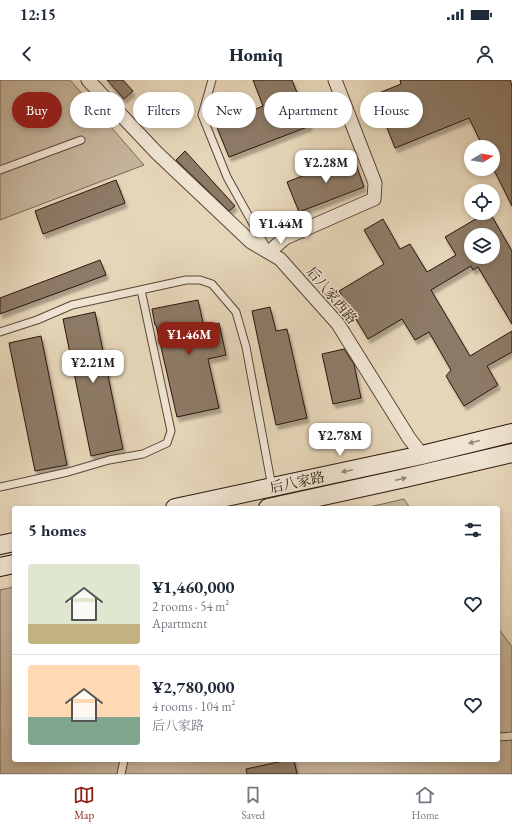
<!DOCTYPE html>
<html lang="en">
<head>
<meta charset="utf-8">
<style>
  body { margin:0; font-family:"EB Garamond","Noto Serif SC",serif; background:#f6f6f7; color:#1f2937; height:100vh; display:flex; flex-direction:column; font-size:15px; white-space:nowrap }
  * { box-sizing:border-box; margin:0 }
  p { font-size:13px; color:#747a83 }
  .icon { flex:none; width:22px; height:22px; fill:none; stroke:currentColor; stroke-width:2; stroke-linecap:round; stroke-linejoin:round }
  .map { position:relative; flex:1; overflow:hidden }
  .details { position:absolute; left:12px; top:426px; width:488px; height:256px; display:flex; flex-direction:column; background:#fff; border-radius:4px; box-shadow:0 2px 6px #0003 }
  .details>* { flex:none }
  .banner { position:absolute; left:12px; top:12px; width:488px; height:36px; display:flex; gap:8px }
  .needle { width:26px; rotate:79deg }
  .tools { position:absolute; left:464px; top:60px; display:grid; gap:8px }
  .tools a { display:grid; place-items:center; width:36px; height:36px; border-radius:50%; background:#fff; box-shadow:0 2px 6px #0003; font-size:20px }
  .price { position:absolute; translate:-50% -34px; padding:0 9px; border-radius:8px; background:#fff; color:#222; font-size:13px; line-height:26px; filter:drop-shadow(0 1px 2px #0008) }
  .price::after { content:''; position:absolute; left:50%; top:24px; width:12px; height:9px; margin-left:-6px; background:inherit; clip-path:polygon(0 0,100% 0,50% 100%) }
  .price.on { background:#8f2418; color:#fff }
  ul { padding:0; list-style:none }
  li { display:flex; align-items:center; gap:12px; height:100px; padding:0 16px }
  li+li { border-top:1px solid #e0e1e3 }
  li span { display:grid; place-items:center; flex:none; width:112px; height:80px; border-radius:4px; color:#555 }
  li>.icon { margin-inline-start:auto }
  span .icon { width:48px; height:48px; fill:#fffc; stroke-width:1 }
  li b { font-size:17px }
  h2 { display:flex; justify-content:space-between; align-items:center; height:48px; padding:0 16px; font-size:17px }
  .tag { padding:0 14px; border-radius:18px; background:#fff; box-shadow:0 2px 6px #0003; font-size:14px; line-height:36px }
  .tag.on { background:#8f2418; color:#fff }
  .status { display:flex; justify-content:space-between; align-items:center; height:28px; padding:0 20px; background:#fff; direction:ltr }
  .status svg { height:11px; fill:currentColor }
  header { display:flex; justify-content:space-between; align-items:center; height:52px; padding:0 16px; background:#fff; font-size:18px; font-weight:800 }
  .dock { display:flex; justify-content:space-around; align-items:center; height:56px; border-top:1px solid #e0e1e3; background:#fff; font-size:11px; color:#747a83 }
  .dock a { display:grid; justify-items:center; gap:2px }
  .dock .on { color:#8f2418 }
  .map>svg:first-child { display:block }
  .green { fill:#c6b59c; stroke:#796654 }
  .building { fill:#8d7a66; stroke:#2c160d; fill-rule:evenodd; filter:url(#shadow) }
  .lines { fill:none; stroke-linecap:round; stroke-linejoin:round }
  .lane-casing { stroke:#5a4638; stroke-width:9 }
  .street-casing { stroke:#5a4638; stroke-width:15 }
  .secondary-casing { stroke:#2c160d; stroke-width:20 }
  .lane { stroke:#efe4d2; stroke-width:7 }
  .street { stroke:#efe4d2; stroke-width:13 }
  .secondary { stroke:#efe4d2; stroke-width:18 }
  .oneway { fill:#978779 }
  .labels { text-anchor:middle; stroke-width:3; stroke-linejoin:round; paint-order:stroke }
  .street-label { font-size:14px; fill:#2c160d; stroke:#efe4d2 }
</style>
</head>
<body>
<div class="status"><b>12:15</b><svg viewBox="0 0 49 12"><path d="M0 12V9h3v3zM5 12V6h3v6zM10 12V3h3v9zM15 12V0h3v12zM26 1h20v11H26zM47 4h2v5h-2z"/></svg></div>
<header><svg class="icon" aria-label="back" viewBox="0 0 24 24"><path d="M15 5l-7 7 7 7"/></svg>Homiq<svg class="icon" aria-label="person" viewBox="0 0 24 24"><circle cx="12" cy="8" r="4"/><path d="M4 21q1-7 8-7t8 7"/></svg></header>
<div class="map">
<svg width="512" height="694" viewBox="0 0 512 694">
  <defs>
    <filter id="shadow"><feDropShadow dx="2.5" dy="4.5" stdDeviation="1" flood-color="#0004"/></filter>
  </defs>
  <rect width="100%" height="100%" fill="#e6d6b9"/>
  <filter id="stains"><feTurbulence type="fractalNoise" baseFrequency=".005" numOctaves="4"/><feColorMatrix values="0 0 0 0 .2 0 0 0 0 .09 0 0 0 0 .02 0 0 0 .5 -.17"/></filter>
  <radialGradient id="worn" r=".72"><stop offset=".6" stop-color="#630" stop-opacity="0"/><stop offset="1" stop-color="#630" stop-opacity=".3"/></radialGradient>
  <g class="green">
    <polygon points="0,0 70,0 144,85 0,140"/>
    <polygon points="404,419 410,428 365,428"/>
    <polygon points="14,507 14,680 498,680 498,548 512,567 512,694 0,694 0,510"/>
  </g>
  <g class="building">
    <polygon points="107,0 123,0 133,11 124,19"/>
    <polygon points="253,0 292,0 310,46 229,77 216,45 263,26"/>
    <polygon points="400,0 510,0 512,6 512,126 493,88 493,67 483,67 469,38 395,68 374,15 401,4"/>
    <polygon points="185,71 235,126 229,131 176,80"/>
    <polygon points="353,76 364,107 299,132 287,102"/>
    <polygon points="116,100 125,123 43,154 35,131"/>
    <path d="M486,133H490L512,171V244L478,187L473,190L471,186L431,210L470,276L512,251V272L487,286L498,305L464,326L446,296L451,290L429,252L415,260L402,239L368,259L339,211L384,184L364,150L383,139L400,169L410,164L427,192L456,175L445,157ZM471,155H493V177H471Z"/>
    <polygon points="100,180 106,195 0,234 0,218"/>
    <polygon points="198,220 204,247 219,243 226,275 208,279 219,328 177,337 156,245 155,245 152,229"/>
    <polygon points="270,227 276,251 287,249 307,338 276,345 252,231"/>
    <polygon points="95,232 123,369 91,376 63,239"/>
    <polygon points="41,256 67,385 35,391 9,263"/>
    <polygon points="344,269 354,284 361,318 333,324 322,274"/>
    <polygon points="288,680 294,680 297,694 247,694 246,689"/>
  </g>
  <g class="lines">
    <g class="lane-casing">
      <g id="lane">
        <polyline points="212,0 202,35 227,97 267,169"/>
        <polyline points="0,90 81,60"/>
        <polyline points="0,252 37,240 72,225 186,200 200,200 212,204 236,232 246,267 272,407"/>
        <polyline points="0,407 68,392 109,380 143,374 167,363 171,351 141,210"/>
        <polyline points="498,657 512,656"/>
        <polyline points="121,694 124,680"/>
      </g>
    </g>
    <g class="street-casing">
      <g id="street">
        <polyline points="88,0 157,73 251,162 280,179 338,244 409,358 422,375"/>
        <polyline points="269,172 285,158 374,119 375,103 335,0"/>
      </g>
    </g>
    <g class="secondary-casing">
      <g id="secondary">
        <polyline points="175,428 422,375 512,353"/>
        <polyline points="268,428 405,398 512,373"/>
        <polyline points="0,465 14,462"/>
        <polyline points="0,487 14,484"/>
      </g>
    </g>
    <use href="#lane" class="lane"/>
    <use href="#street" class="street"/>
    <use href="#secondary" class="secondary"/>
  </g>
  <defs><path id="oneway-solid" d="M-6-.8H1V-3.2L6.5 0L1 3.2V.8H-6Z"/></defs>
  <g class="oneway">
    <use href="#oneway-solid" transform="translate(474 362) rotate(166)"/>
    <use href="#oneway-solid" transform="translate(347 391) rotate(168)"/>
    <use href="#oneway-solid" transform="translate(401 399) rotate(-13)"/>
  </g>
  <g class="labels">
    <g class="street-label">
      <text transform="translate(332 215) rotate(50)" y="5">后八家西路</text>
      <text transform="translate(297 402) rotate(-12)" y="5">后八家路</text>
    </g>
  </g>
  <rect width="100%" height="100%" filter="url(#stains)"/>
  <rect width="100%" height="100%" fill="url(#worn)"/>
</svg>
<div class="tools">
<a><svg class="needle" viewBox="-14 -14 28 28"><path d="M0-13l5 13h-10z" fill="#e53935"/><path d="M0 13l5-13h-10z" fill="#747a83"/></svg></a>
<a><svg class="icon" aria-label="locate" viewBox="0 0 24 24"><circle cx="12" cy="12" r="6"/><path d="M12 2v4M12 18v4M2 12h4M18 12h4"/></svg></a>
<a><svg class="icon" aria-label="layers" viewBox="0 0 24 24"><path d="M12 4l9 5-9 5-9-5zM3 14l9 5 9-5"/></svg></a>
</div>
<b class="price" style="left:326px;top:104px">¥2.28M</b>
<b class="price" style="left:281px;top:165px">¥1.44M</b>
<b class="price on" style="left:189px;top:276px">¥1.46M</b>
<b class="price" style="left:93px;top:304px">¥2.21M</b>
<b class="price" style="left:340px;top:377px">¥2.78M</b>
<div class="banner">
<a class="tag on">Buy</a>
<a class="tag">Rent</a>
<a class="tag">Filters</a>
<a class="tag">New</a>
<a class="tag">Apartment</a>
<a class="tag">House</a>
</div>
<section class="details">
<h2>5 homes<svg class="icon" aria-label="filters" viewBox="0 0 24 24"><path d="M4 7h16M4 17h16"/><circle cx="9" cy="7" r="2"/><circle cx="15" cy="17" r="2"/></svg></h2>
<ul>
<li><span style="background:linear-gradient(#dfe7d0 75%,#c2b280 0)"><svg class="icon" aria-label="home" viewBox="0 0 24 24"><path d="M3 11l9-7 9 7M6 9v11h12V9"/></svg></span><div><b>¥1,460,000</b><p>2 rooms · 54 m²</p><p>Apartment</p></div><svg class="icon" aria-label="heart" viewBox="0 0 24 24"><path d="M12 20l-8-8c-3-5 5-10 8-4 3-6 11-1 8 4z"/></svg></li>
<li><span style="background:linear-gradient(#ffd9b3 65%,#7fa58c 0)"><svg class="icon" aria-label="home" viewBox="0 0 24 24"><path d="M3 11l9-7 9 7M6 9v11h12V9"/></svg></span><div><b>¥2,780,000</b><p>4 rooms · 104 m²</p><p>后八家路</p></div><svg class="icon" aria-label="heart" viewBox="0 0 24 24"><path d="M12 20l-8-8c-3-5 5-10 8-4 3-6 11-1 8 4z"/></svg></li>
</ul>
</section>
</div>
<nav class="dock">
<a class="on"><svg class="icon" aria-label="map" viewBox="0 0 24 24"><path d="M3 6l6-2 6 2 6-2v14l-6 2-6-2-6 2zM9 4v14M15 6v14"/></svg>Map</a>
<a><svg class="icon" aria-label="saved" viewBox="0 0 24 24"><path d="M7 4h10v16l-5-4-5 4z"/></svg>Saved</a>
<a><svg class="icon" aria-label="home" viewBox="0 0 24 24"><path d="M3 11l9-7 9 7M6 9v11h12V9"/></svg>Home</a>
</nav>
</body>
</html>
